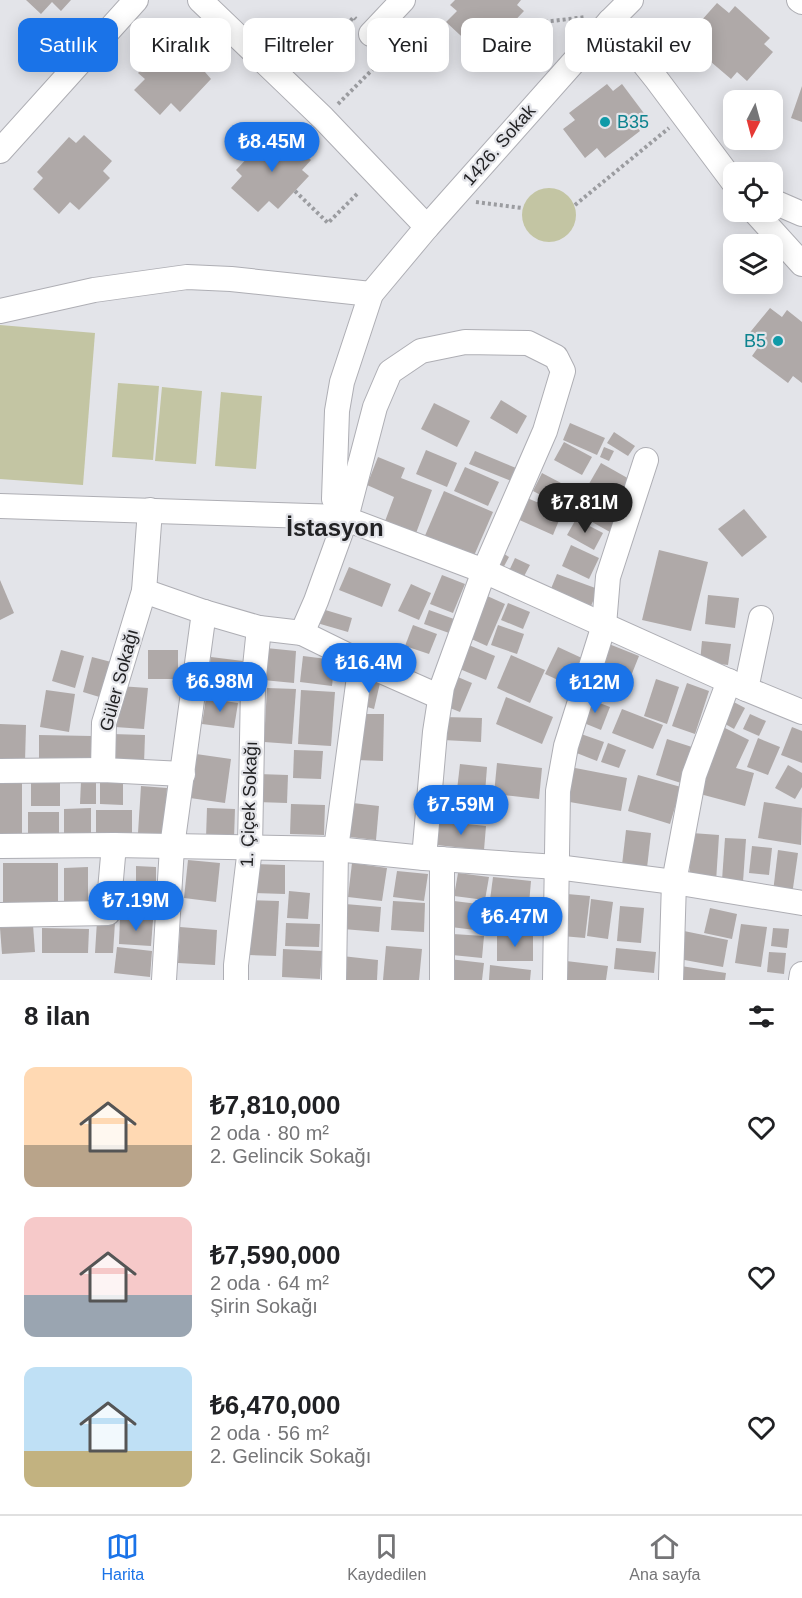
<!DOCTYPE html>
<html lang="tr">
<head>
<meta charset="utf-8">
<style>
  body { margin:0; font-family:Helvetica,sans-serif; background:#f6f6f6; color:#202124; height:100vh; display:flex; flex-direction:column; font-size:22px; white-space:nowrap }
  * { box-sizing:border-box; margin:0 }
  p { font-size:20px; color:#757577 }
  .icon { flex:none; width:33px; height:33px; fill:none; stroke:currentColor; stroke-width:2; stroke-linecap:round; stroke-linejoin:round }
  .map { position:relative; height:980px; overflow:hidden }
  .details { display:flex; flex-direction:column; background:#fff; flex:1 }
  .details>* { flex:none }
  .guide { position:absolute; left:18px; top:18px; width:766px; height:54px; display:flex; gap:12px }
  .needle { width:39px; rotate:186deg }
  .tools { position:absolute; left:723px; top:90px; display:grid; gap:12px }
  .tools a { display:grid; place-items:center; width:60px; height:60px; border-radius:12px; background:#fff; box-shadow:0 3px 15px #0003; font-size:30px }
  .price { position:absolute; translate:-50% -51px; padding:0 14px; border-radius:21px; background:#1a73e8; color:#fff; font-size:20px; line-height:39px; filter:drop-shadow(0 2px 3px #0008) }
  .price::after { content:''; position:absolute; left:50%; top:36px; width:18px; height:14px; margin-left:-9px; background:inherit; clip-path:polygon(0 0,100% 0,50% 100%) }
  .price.current { background:#222; color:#fff }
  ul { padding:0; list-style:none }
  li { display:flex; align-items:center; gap:18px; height:150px; padding:0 24px }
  li span { display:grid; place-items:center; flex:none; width:168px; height:120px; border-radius:12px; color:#555 }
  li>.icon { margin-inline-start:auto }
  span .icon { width:72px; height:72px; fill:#fffc; stroke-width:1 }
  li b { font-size:26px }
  h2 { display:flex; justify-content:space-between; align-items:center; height:72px; padding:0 24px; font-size:26px }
  .tag { padding:0 21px; border-radius:12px; background:#fff; box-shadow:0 3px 15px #0003; font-size:21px; line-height:54px }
  .tag.current { background:#1a73e8; color:#fff }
  .tabs { display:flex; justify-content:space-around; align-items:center; height:84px; border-top:2px solid #e0e0e0; background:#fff; font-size:16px; color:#757577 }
  .tabs a { display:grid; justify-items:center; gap:3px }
  .tabs .current { color:#1a73e8 }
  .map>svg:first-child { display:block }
  .green { fill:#c3c5a3 }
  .building { fill:#afa9a8 }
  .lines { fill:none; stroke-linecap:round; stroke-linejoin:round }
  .minor-casing { stroke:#aeaeb4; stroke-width:26 }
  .path { stroke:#9b9ca0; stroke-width:4; stroke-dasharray:3 3; stroke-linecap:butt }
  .minor { stroke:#fff; stroke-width:24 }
  .culture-dot { fill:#0f9aa8; stroke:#e3e4e9; stroke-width:2 }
  .labels { text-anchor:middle; stroke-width:4.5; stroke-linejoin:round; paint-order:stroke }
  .culture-label { font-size:18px; fill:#0d838f; stroke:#e3e4e9; text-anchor:start }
  .street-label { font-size:18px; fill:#222224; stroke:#e3e4e9 }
  .district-label { font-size:24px; font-weight:bold; fill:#222224; stroke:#e3e4e9 }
</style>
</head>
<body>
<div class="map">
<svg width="802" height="980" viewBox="0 0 802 980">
  <rect width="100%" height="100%" fill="#e3e4e9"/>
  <g class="green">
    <circle cx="549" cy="215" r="27"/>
    <polygon points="0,325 95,333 83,485 0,479"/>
    <polygon points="118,383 159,386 153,460 112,457"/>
    <polygon points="162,387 202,391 196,464 155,461"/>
    <polygon points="221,392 262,396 256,469 215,466"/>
  </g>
  <g class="building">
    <polygon points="26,0 71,0 61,11 52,2 41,14"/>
    <polygon points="455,0 521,0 517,5 524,11 493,44 484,35 473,47 446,22 457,11 450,5"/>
    <polygon points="717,3 729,13 735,6 770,38 764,44 773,52 747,81 737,72 731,79 697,50 705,41 693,30"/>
    <polygon points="185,36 214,63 205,72 211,79 180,112 171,103 160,115 134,90 145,79 138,73 170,39 177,45"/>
    <polygon points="607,84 613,91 622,84 646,116 635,124 640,131 605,158 597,148 585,158 563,129 575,120 569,113"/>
    <polygon points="802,86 802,122 791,118"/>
    <polygon points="283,134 311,160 302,170 309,176 278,209 269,201 258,212 231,188 242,176 236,170 268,136 275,142"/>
    <polygon points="84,135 112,161 103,171 110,178 79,210 70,202 59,214 33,189 43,178 37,172 69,137 76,143"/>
    <polygon points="770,308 782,317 787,310 802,322 802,383 793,376 788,383 752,356 759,346 747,336"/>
    <polygon points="501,400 527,416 517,434 490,418"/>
    <polygon points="434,403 470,421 457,447 421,429"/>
    <polygon points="570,423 605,438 597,455 563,440"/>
    <polygon points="614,432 635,446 628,456 607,443"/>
    <polygon points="564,442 592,457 582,475 554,460"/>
    <polygon points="604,447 614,451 609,461 600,457"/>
    <polygon points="426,450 457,463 447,487 416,474"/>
    <polygon points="475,451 516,468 511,481 469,464"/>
    <polygon points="378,457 405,468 401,478 432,490 415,536 384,524 394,497 367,485"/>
    <polygon points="601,463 631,480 615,506 586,489"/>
    <polygon points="465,467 499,482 488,506 454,491"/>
    <polygon points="542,473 561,483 552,501 533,491"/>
    <polygon points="573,487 588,497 578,512 562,502"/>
    <polygon points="444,491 493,512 473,558 424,538"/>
    <polygon points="525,497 562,513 553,535 515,518"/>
    <polygon points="590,504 617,519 610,532 583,517"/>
    <polygon points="744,509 767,537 742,557 718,529"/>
    <polygon points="576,519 603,533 594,550 567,535"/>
    <polygon points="571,545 599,558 589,579 562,566"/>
    <polygon points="659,550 708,562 691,631 642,620"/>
    <polygon points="501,552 509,557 502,570 494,566"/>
    <polygon points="515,558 530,565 522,580 508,573"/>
    <polygon points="349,567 391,584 382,607 339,590"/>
    <polygon points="557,574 598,589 589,611 548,596"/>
    <polygon points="442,575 465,584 453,613 430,604"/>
    <polygon points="0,580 14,613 0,620"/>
    <polygon points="411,584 431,593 419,620 398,611"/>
    <polygon points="485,595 505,604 487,646 467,637"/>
    <polygon points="708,595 739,598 735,628 705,624"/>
    <polygon points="508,603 530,612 523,629 501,620"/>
    <polygon points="322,609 352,618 348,632 317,623"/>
    <polygon points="429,610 454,619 449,633 424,624"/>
    <polygon points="413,625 437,634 429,654 405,646"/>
    <polygon points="498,625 524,634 517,654 491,645"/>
    <polygon points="702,641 731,644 728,665 700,662"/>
    <polygon points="604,642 639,656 621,701 586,687"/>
    <polygon points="464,643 495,656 486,680 455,667"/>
    <polygon points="558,647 584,659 571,686 545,674"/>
    <polygon points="266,648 296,651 294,683 263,680"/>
    <polygon points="61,650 84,656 75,688 52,681"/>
    <rect x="148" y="650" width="30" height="29"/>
    <polygon points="511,655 545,670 530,703 497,688"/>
    <polygon points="303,656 335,660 332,686 300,682"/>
    <polygon points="92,657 115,663 106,699 83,692"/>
    <polygon points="211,657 243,661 239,686 207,682"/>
    <polygon points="453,675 472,683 460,712 440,704"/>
    <polygon points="363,678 380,683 374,709 357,704"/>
    <polygon points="656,679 679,687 667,724 644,716"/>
    <polygon points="687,683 709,691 695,734 672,726"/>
    <polygon points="119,686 148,688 144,729 115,727"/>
    <polygon points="267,688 296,689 292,744 264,742"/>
    <polygon points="46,690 75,694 69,732 40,727"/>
    <polygon points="301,690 335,692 331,746 298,744"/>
    <polygon points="506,697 553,717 542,744 496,724"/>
    <polygon points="206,698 238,703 234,728 202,724"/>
    <polygon points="589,699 610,707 601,730 579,721"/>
    <polygon points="730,700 745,708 734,729 720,721"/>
    <polygon points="622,709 663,725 653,749 612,733"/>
    <polygon points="357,714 384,714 383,761 356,760"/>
    <polygon points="750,714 766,721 759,736 743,729"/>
    <polygon points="444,717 482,718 481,742 443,740"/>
    <polygon points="0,724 26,725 25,762 0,761"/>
    <polygon points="721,726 749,740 736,768 754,773 745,806 700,794"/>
    <polygon points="792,727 802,731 802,763 781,755"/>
    <polygon points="112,734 145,735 144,764 112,764"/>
    <polygon points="581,734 604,742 597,761 574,752"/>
    <polygon points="39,735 92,736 91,762 39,762"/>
    <polygon points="758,738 780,747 768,775 747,767"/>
    <polygon points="667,739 692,747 681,783 656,775"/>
    <polygon points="608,743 626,750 619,768 601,762"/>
    <polygon points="294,750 323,751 321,779 293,778"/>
    <polygon points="196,754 231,759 225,803 190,798"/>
    <polygon points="497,763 542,768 539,799 494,794"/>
    <polygon points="460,764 487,767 485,793 457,790"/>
    <polygon points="788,765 802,773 802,787 795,799 775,788"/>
    <polygon points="570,767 627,778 621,811 564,801"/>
    <polygon points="258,774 288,775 287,803 257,802"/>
    <rect x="31" y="775" width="29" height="31"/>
    <polygon points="638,775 681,787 670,824 628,811"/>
    <rect x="0" y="779" width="22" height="61"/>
    <polygon points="100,780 123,780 123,805 100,804"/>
    <polygon points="81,781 96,781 96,804 80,804"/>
    <polygon points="141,786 167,788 164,835 138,833"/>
    <polygon points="446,794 485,799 483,820 444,815"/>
    <polygon points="764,802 802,808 801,845 758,838"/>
    <polygon points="353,803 379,806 376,840 350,837"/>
    <polygon points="291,804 325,805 324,835 290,834"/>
    <polygon points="91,808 91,838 64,839 64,809"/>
    <polygon points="207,808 235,809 234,839 206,838"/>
    <rect x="96" y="810" width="36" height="27"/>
    <polygon points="28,812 59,812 59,839 28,840"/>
    <polygon points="439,821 486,826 484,850 436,845"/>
    <polygon points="626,830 651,833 647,868 622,865"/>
    <polygon points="692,833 719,835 716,882 689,880"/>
    <polygon points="725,838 746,839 743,882 722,880"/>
    <polygon points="752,846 772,848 769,875 749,873"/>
    <polygon points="778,850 798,853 792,895 773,892"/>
    <polygon points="188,860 220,863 216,902 184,898"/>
    <polygon points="3,863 58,863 58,905 3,904"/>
    <polygon points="352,863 387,868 382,901 348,897"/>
    <polygon points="254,864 285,865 285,894 253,893"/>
    <polygon points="136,866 156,867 156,890 136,890"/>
    <polygon points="88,867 88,907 64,907 64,868"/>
    <polygon points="397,871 428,874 424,901 393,897"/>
    <polygon points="458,873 489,877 485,900 454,896"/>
    <polygon points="493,877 531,881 529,904 490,900"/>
    <polygon points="289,891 310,893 308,919 287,918"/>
    <polygon points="567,894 590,896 585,938 562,936"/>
    <polygon points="124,896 159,897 158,916 123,915"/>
    <polygon points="591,899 613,902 608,939 587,936"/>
    <polygon points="250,900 279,901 276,956 248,955"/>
    <polygon points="393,901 425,903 424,932 391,930"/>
    <polygon points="454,901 486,905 483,931 451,927"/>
    <polygon points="345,904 381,907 379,932 343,929"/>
    <polygon points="620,906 644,908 641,943 617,941"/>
    <polygon points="710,908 737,914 732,939 704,933"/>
    <polygon points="120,918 153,920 151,946 119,944"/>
    <polygon points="97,921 115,922 113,953 95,953"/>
    <polygon points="286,923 320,924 319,947 285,946"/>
    <polygon points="741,924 767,927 761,967 735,963"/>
    <polygon points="33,925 35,952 2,954 0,928"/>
    <polygon points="180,927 217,930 215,965 178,963"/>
    <polygon points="42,928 89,929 88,953 42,953"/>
    <polygon points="773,928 789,929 787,948 771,946"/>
    <polygon points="684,931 728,940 723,967 679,959"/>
    <polygon points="453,934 484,936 482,958 452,955"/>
    <rect x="497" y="935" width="36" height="26"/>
    <polygon points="386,946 422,949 419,980 383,980"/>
    <polygon points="117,947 152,951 150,977 114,973"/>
    <polygon points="616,948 656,952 654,973 614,969"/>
    <polygon points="283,949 322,951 320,979 282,977"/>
    <polygon points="769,952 786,953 784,974 767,972"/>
    <polygon points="342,956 378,960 377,980 340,980"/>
    <polygon points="449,959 484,963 482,980 447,980"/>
    <polygon points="566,961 608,966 606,980 563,980"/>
    <polygon points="490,965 531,970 530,980 489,980"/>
    <polygon points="681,966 726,973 725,980 679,980"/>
  </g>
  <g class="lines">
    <g class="minor-casing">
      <g id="minor">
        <polyline points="200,0 323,118 427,227"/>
        <polyline points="799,0 802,2"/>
        <polyline points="610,21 657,80 734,183"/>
        <polyline points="371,34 403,0"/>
        <polyline points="0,151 136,0"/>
        <polyline points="772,201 802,214"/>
        <polyline points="755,212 802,264"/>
        <polyline points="0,311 94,290 187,277 231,279 371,294"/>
        <polyline points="334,499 337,411 342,382 371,294 427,227 610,21 631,0"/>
        <polyline points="0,506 341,517 484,571 746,689 802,712"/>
        <polyline points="144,591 204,612 259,628 302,633 316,601 346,518 375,407 390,372 421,351 465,342 528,343 556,357 563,371 545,431 484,571 442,687 435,732 424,858"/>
        <polyline points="302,633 361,662 440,697"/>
        <polyline points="746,689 761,618"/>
        <polyline points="103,770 104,723 144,591 150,510"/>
        <polyline points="0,771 103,770 183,774"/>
        <polyline points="0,846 114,845 336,849 424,858 557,867 674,882 802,903"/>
        <polyline points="0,915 108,913 114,845"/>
        <polyline points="164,980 172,847 204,612"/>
        <polyline points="236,980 236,965 250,848 253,686 259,628"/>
        <polyline points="334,980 336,849 361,662"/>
        <polyline points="442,980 442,859"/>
        <polyline points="555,980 558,791 566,746 604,625 608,577 646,460"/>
        <polyline points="671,980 674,882 694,775 729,681"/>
        <polyline points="801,980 802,974"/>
      </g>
    </g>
    <g class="path">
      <polyline points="509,26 586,17"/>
      <polyline points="334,38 354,17 356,19"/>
      <polyline points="338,104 390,52 385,48"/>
      <polyline points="295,191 328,223 358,193"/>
      <polyline points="476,202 522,208"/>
      <polyline points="575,205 669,128"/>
    </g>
    <use href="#minor" class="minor"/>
  </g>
  <g class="culture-dot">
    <circle cx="605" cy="122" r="6"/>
    <circle cx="778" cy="341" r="6"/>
  </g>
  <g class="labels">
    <g class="culture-label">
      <text x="617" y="128">B35</text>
      <text x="766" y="347" text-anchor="end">B5</text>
    </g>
    <g class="street-label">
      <text transform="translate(499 145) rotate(-49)" y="6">1426. Sokak</text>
      <text transform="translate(119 680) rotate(-75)" y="6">Güler Sokağı</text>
      <text transform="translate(249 804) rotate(-88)" y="6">1. Çiçek Sokağı</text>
    </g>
    <g class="district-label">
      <text x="335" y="536">İstasyon</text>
    </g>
  </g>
</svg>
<div class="tools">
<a><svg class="needle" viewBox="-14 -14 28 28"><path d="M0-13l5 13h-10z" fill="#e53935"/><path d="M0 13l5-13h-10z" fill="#757577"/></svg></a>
<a><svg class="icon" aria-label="locate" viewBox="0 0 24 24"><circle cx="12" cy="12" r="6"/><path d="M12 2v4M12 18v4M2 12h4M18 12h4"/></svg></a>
<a><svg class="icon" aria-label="layers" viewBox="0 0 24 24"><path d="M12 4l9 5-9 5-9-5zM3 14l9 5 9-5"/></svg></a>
</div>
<b class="price" style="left:272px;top:173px">₺8.45M</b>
<b class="price current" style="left:585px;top:534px">₺7.81M</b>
<b class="price" style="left:369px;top:694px">₺16.4M</b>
<b class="price" style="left:220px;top:713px">₺6.98M</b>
<b class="price" style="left:595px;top:714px">₺12M</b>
<b class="price" style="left:461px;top:836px">₺7.59M</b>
<b class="price" style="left:136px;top:932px">₺7.19M</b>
<b class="price" style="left:515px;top:948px">₺6.47M</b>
<div class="guide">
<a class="tag current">Satılık</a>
<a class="tag">Kiralık</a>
<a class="tag">Filtreler</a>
<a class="tag">Yeni</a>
<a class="tag">Daire</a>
<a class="tag">Müstakil ev</a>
</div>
</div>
<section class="details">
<h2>8 ilan<svg class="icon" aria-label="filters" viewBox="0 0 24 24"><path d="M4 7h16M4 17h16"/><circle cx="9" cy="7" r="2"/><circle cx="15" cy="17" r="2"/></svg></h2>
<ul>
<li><span style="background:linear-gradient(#ffd9b3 65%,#b9a48a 0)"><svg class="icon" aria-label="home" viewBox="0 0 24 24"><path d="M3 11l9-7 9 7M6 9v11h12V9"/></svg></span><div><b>₺7,810,000</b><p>2 oda · 80 m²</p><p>2. Gelincik Sokağı</p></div><svg class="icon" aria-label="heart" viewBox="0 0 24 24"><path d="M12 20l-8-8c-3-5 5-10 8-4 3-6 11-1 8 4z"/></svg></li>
<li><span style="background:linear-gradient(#f6c9c9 65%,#9aa5b1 0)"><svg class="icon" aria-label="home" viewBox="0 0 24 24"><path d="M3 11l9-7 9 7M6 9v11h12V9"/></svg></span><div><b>₺7,590,000</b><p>2 oda · 64 m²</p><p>Şirin Sokağı</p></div><svg class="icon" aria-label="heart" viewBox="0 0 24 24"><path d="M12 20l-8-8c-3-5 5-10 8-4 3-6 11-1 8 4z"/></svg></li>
<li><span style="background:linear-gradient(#bfe0f5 70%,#c2b280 0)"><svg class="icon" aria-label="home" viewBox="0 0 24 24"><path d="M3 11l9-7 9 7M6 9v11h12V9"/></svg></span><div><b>₺6,470,000</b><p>2 oda · 56 m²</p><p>2. Gelincik Sokağı</p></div><svg class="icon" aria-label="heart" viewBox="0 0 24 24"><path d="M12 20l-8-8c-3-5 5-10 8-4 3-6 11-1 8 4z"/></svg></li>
</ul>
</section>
<nav class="tabs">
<a class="current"><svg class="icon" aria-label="map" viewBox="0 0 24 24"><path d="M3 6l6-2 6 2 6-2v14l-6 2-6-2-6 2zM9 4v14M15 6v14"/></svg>Harita</a>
<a><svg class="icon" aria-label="saved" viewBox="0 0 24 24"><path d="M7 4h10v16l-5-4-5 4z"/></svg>Kaydedilen</a>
<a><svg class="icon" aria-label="home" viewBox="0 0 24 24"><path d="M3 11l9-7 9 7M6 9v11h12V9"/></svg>Ana sayfa</a>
</nav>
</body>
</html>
